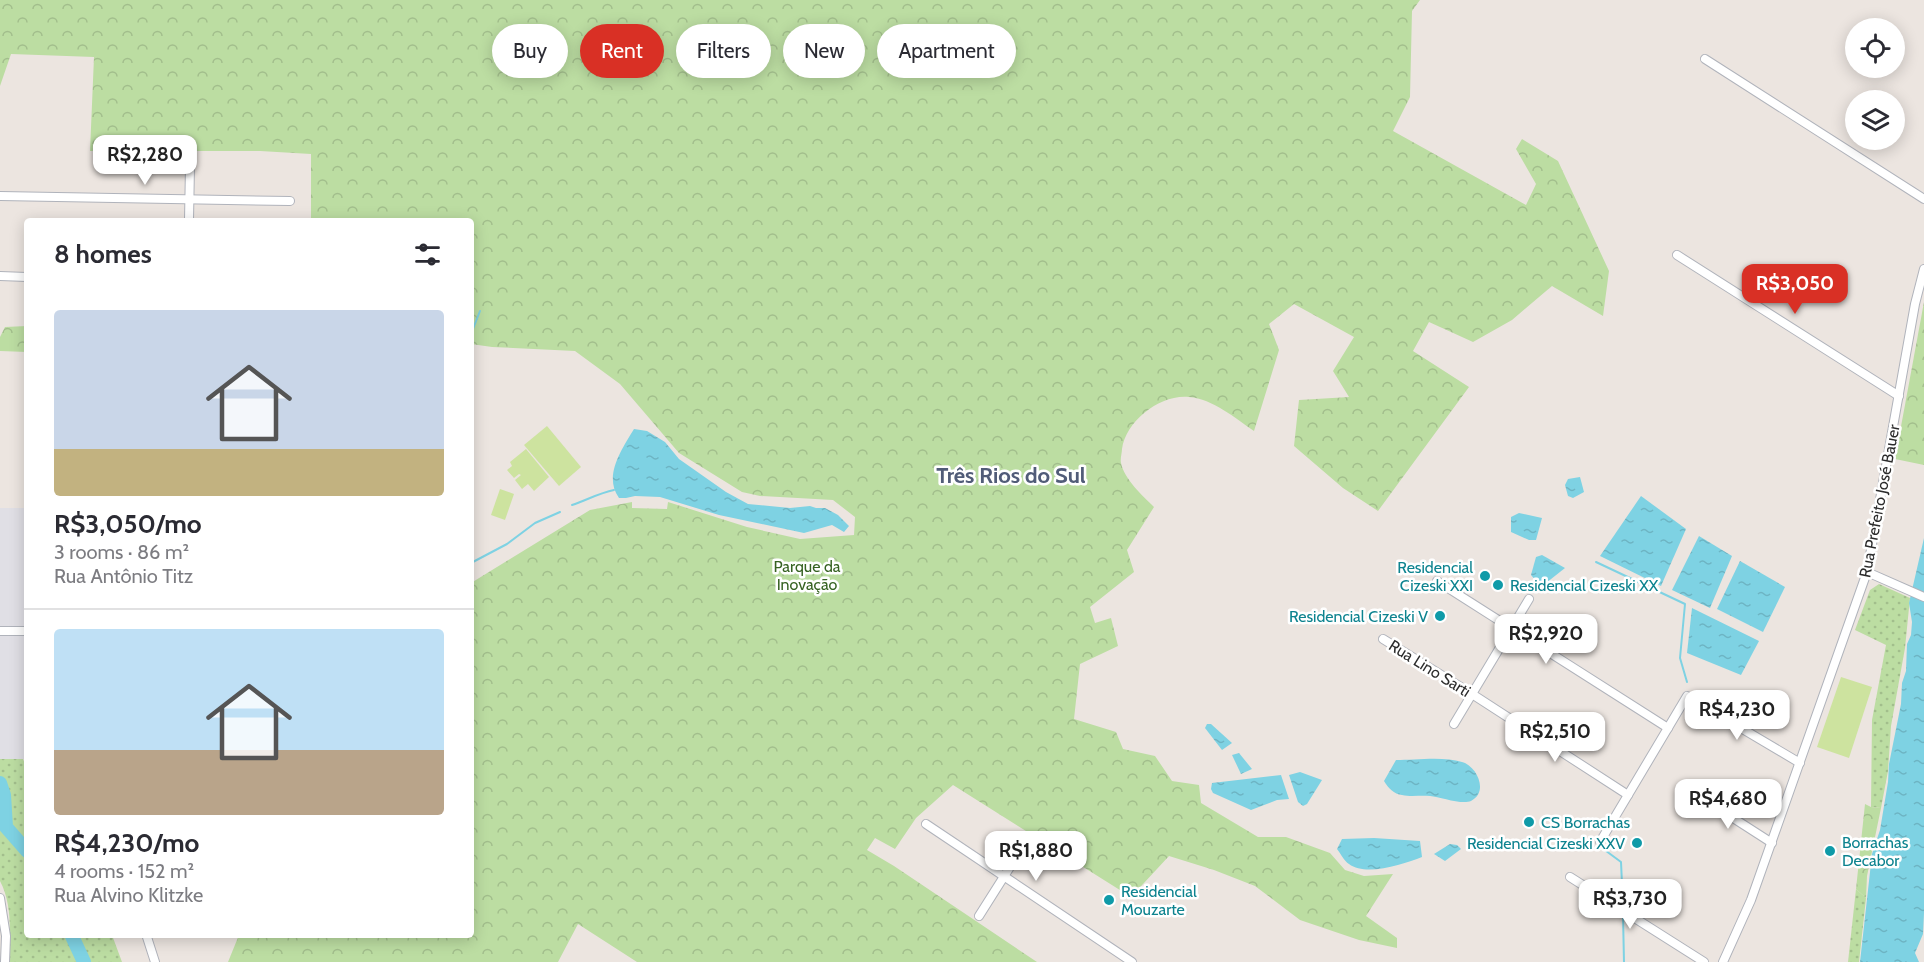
<!DOCTYPE html>
<html lang="en">
<head>
<meta charset="utf-8">
<style>
  body { margin:0; font-family:Cabin,sans-serif; background:#f2f2f3; color:#2b2b33; height:100vh; display:flex; flex-direction:column; font-size:22px; white-space:nowrap }
  * { box-sizing:border-box; margin:0 }
  p { font-size:20px; color:#7c7c81 }
  .icon { flex:none; width:33px; height:33px; fill:none; stroke:currentColor; stroke-width:2; stroke-linecap:round; stroke-linejoin:round }
  .map { position:relative; flex:1; overflow:hidden }
  .side { position:absolute; left:24px; top:218px; width:450px; height:720px; display:flex; flex-direction:column; background:#fff; border-radius:6px; box-shadow:0 3px 15px #0003 }
  .side>* { flex:none }
  .hud { position:absolute; left:492px; top:24px; width:570px; height:54px; display:flex; gap:12px }
  .buttons { position:absolute; left:1845px; top:18px; display:grid; gap:12px }
  .buttons a { display:grid; place-items:center; width:60px; height:60px; border-radius:50%; background:#fff; box-shadow:0 3px 15px #0003; font-size:30px }
  .price { position:absolute; translate:-50% -51px; padding:0 14px; border-radius:12px; background:#fff; color:#222; font-size:20px; line-height:39px; filter:drop-shadow(0 2px 3px #0008) }
  .price::after { content:''; position:absolute; left:50%; top:36px; width:18px; height:14px; margin-left:-9px; background:inherit; clip-path:polygon(0 0,100% 0,50% 100%) }
  .price.active { background:#d93025; color:#fff }
  ul { padding:0; list-style:none }
  li { display:grid; align-content:center; gap:12px; height:318px; padding:0 30px }
  li+li { border-top:2px solid #e1e1e2 }
  li span { display:grid; place-items:center; height:186px; border-radius:6px; color:#555 }
  li>.icon { margin-inline-start:auto }
  span .icon { width:108px; height:108px; fill:#fffc; stroke-width:1 }
  li b { font-size:26px }
  h2 { display:flex; justify-content:space-between; align-items:center; height:72px; padding:0 30px; font-size:26px }
  .chip { padding:0 21px; border-radius:27px; background:#fff; box-shadow:0 3px 15px #0003; font-size:21px; line-height:54px }
  .chip.active { background:#d93025; color:#fff }
  .map>svg:first-child { display:block }
  .industrial { fill:#e0dfe5 }
  .green { fill:url(#green-dots) }
  .forest { fill:url(#forest-crowns) }
  .pitch { fill:#cde39f }
  .water { fill:url(#water-ripples) }
  .lines { fill:none; stroke-linecap:round; stroke-linejoin:round }
  .stream { stroke:#7ed2e3; stroke-width:2 }
  .river { stroke:#7ed2e3; stroke-width:14 }
  .minor-casing { stroke:#b0b3bb; stroke-width:10 }
  .minor { stroke:#fff; stroke-width:8 }
  .culture-dot { fill:#0f9aa8; stroke:#fff; stroke-width:2 }
  .labels { text-anchor:middle; stroke-width:5; stroke-linejoin:round; paint-order:stroke }
  .street-label { font-size:16px; fill:#2c2c2c; stroke:#fff }
  .park-label { font-size:16px; fill:#366222; stroke:#fff }
  .culture-label { font-size:16px; fill:#0d838f; stroke:#fff; text-anchor:start }
  .district-label { font-size:22px; font-weight:bold; fill:#515c78; stroke:#fff }
</style>
</head>
<body>
<div class="map">
<svg width="1924" height="962" viewBox="0 0 1924 962">
  <defs>
    <pattern id="green-dots" width="8" height="8" patternUnits="userSpaceOnUse" patternTransform="scale(1.5)"><rect width="8" height="8" fill="#bcdda2"/><path d="M2 2h.1M6 6h.1" fill="none" stroke="#a2be8c" stroke-width="1.8" stroke-linecap="round"/></pattern>
    <pattern id="forest-crowns" width="20" height="18" patternUnits="userSpaceOnUse" patternTransform="scale(1.5)"><rect width="20" height="18" fill="#bcdda2"/><path d="M2 6a3 3 0 1 1 6 0M12 15a3 3 0 1 1 6 0" fill="none" stroke="#a2be8c"/></pattern>
    <pattern id="water-ripples" width="26" height="14" patternUnits="userSpaceOnUse" patternTransform="scale(1.5)"><rect width="26" height="14" fill="#7ed2e3"/><path d="M2 4q2-2 4 0t4 0M15 11q2-2 4 0t4 0" fill="none" stroke="#6db4c3"/></pattern>
  </defs>
  <rect width="100%" height="100%" fill="#ece5e0"/>
  <rect class="industrial" x="0" y="508" width="27" height="251"/>
  <g class="green">
    <polygon points="1879,584 1910,598 1905,648 1891,726 1888,771 1881,808 1871,807 1872,720 1886,645 1855,630 1870,590"/>
    <path d="M0,759H23L27,769V934L112,935L122,962H8C10,935 13,906 0,881Z"/>
    <polygon points="1856,889 1866,898 1859,962 1848,962"/>
  </g>
  <g class="forest">
    <path d="M0,0H1420L1412,11L1410,97L1393,131L1526,205L1536,184L1516,149L1522,139L1558,161L1609,271L1603,316L1552,286L1512,320L1473,342L1429,322L1413,351L1469,387L1378,511L1343,488L1294,446L1299,400L1349,397L1333,371L1354,337L1294,304L1269,324L1279,350L1254,431C1235,418 1213,399 1189,397C1160,394 1126,421 1122,449C1122,453 1120,459 1121,463C1124,479 1143,496 1154,507L1127,550L1134,572L1090,607L1095,623L1111,618L1118,646L1080,664L1074,719L1116,732L1123,749L1155,756L1172,781L1199,785L1201,803L1258,837H1286L1330,853L1345,870L1364,876L1393,874L1366,916L1397,938V948L1359,940L1300,920L1255,886L1214,870L1169,856L1131,897L953,785L916,818L895,849L875,838L867,850L894,866L1037,962H637L578,924L558,962H228L239,935L471,934V583L590,510L632,502V508L667,509L668,502L747,527L800,539L854,535L855,517L833,500L760,496L742,492L679,453L620,384L575,351L492,347L471,344V220H311V154L260,151H90L94,57L11,54L0,86Z"/>
    <polygon points="1924,302 1924,465 1895,459"/>
    <polygon points="27,326 27,352 0,351 0,337 5,327"/>
    <polygon points="1865,804 1871,807 1881,808 1867,876 1866,898 1856,889"/>
  </g>
  <g class="pitch">
    <polygon points="547,426 581,467 559,486 524,445"/>
    <polygon points="526,449 549,477 534,491 528,484 522,489 515,480 521,475 519,474 514,478 507,470 512,466 510,462"/>
    <polygon points="500,489 514,494 505,520 491,515"/>
    <polygon points="1841,677 1872,687 1849,758 1817,747"/>
  </g>
  <g class="water">
    <path d="M634,429L647,431L665,442L679,459L726,492L748,504L790,508L810,506L816,508H825L838,515L849,526L844,532L832,525L804,533L719,515L660,497L635,496L626,498H619C603,476 622,449 634,429Z"/>
    <polygon points="1580,477 1584,492 1573,498 1568,496 1565,485 1568,479"/>
    <polygon points="1641,496 1686,529 1661,586 1600,556"/>
    <polygon points="1519,513 1542,518 1536,540 1529,540 1511,532 1511,517"/>
    <polygon points="1699,536 1732,556 1710,608 1672,590"/>
    <polygon points="1924,538 1924,913 1923,934 1915,953 1919,962 1860,962 1872,854 1880,830 1888,782 1889,764 1901,704 1902,683 1906,671 1907,644 1911,635 1912,622 1909,603"/>
    <polygon points="1542,555 1565,568 1541,587 1531,575 1536,557"/>
    <polygon points="1740,561 1785,587 1763,632 1717,609"/>
    <polygon points="1692,608 1759,641 1741,675 1687,653"/>
    <polygon points="1207,724 1211,724 1232,743 1222,750 1205,728"/>
    <polygon points="1239,753 1252,769 1241,774 1232,755"/>
    <path d="M1396,760C1415,760 1444,756 1462,762C1477,766 1489,792 1471,801C1462,805 1440,797 1430,796C1421,795 1411,797 1402,795C1394,794 1388,788 1384,781Z"/>
    <polygon points="1300,772 1322,780 1307,804 1303,806 1298,802 1289,775"/>
    <polygon points="1281,775 1289,799 1277,800 1251,810 1213,793 1211,789 1212,783"/>
    <path d="M1374,838L1420,841L1422,857C1404,864 1366,877 1349,864C1344,861 1341,854 1337,849L1342,839Z"/>
    <polygon points="1450,844 1457,845 1461,849 1445,861 1434,854"/>
  </g>
  <g class="lines">
    <g class="stream">
      <polyline points="471,334 480,311"/>
      <path d="M572,505C587,500 599,493 614,490"/>
      <polyline points="1596,562 1685,604 1680,658 1687,682"/>
      <polyline points="471,563 507,544 535,523 560,512"/>
      <polyline points="1598,845 1621,862 1623,906"/>
      <polyline points="1623,915 1624,962"/>
    </g>
    <g class="river">
      <polyline points="0,783 4,795 6,827 27,851"/>
      <polyline points="71,934 84,962"/>
    </g>
    <g class="minor-casing">
      <g id="minor">
        <polyline points="1705,59 1924,199"/>
        <polyline points="0,196 290,201"/>
        <polyline points="189,220 190,166"/>
        <polyline points="1677,255 1899,396"/>
        <polyline points="0,276 27,277"/>
        <polyline points="1867,572 1924,597"/>
        <polyline points="1437,581 1668,728"/>
        <polyline points="0,631 27,631"/>
        <polyline points="1383,639 1472,694 1628,795"/>
        <polyline points="1454,724 1529,599"/>
        <polyline points="1699,796 1772,843"/>
        <polyline points="926,824 1132,962"/>
        <polyline points="1600,842 1687,696 1800,763"/>
        <polyline points="1570,877 1704,962"/>
        <polyline points="0,898 6,936 5,962"/>
        <polyline points="979,916 1029,837"/>
        <polyline points="146,934 155,962"/>
        <polyline points="1723,962 1751,900 1867,572 1915,304 1924,269"/>
      </g>
    </g>
    <use href="#minor" class="minor"/>
  </g>
  <g class="culture-dot">
    <circle cx="1485" cy="576" r="6"/>
    <circle cx="1498" cy="585" r="6"/>
    <circle cx="1440" cy="616" r="6"/>
    <circle cx="1529" cy="822" r="6"/>
    <circle cx="1637" cy="843" r="6"/>
    <circle cx="1830" cy="851" r="6"/>
    <circle cx="1109" cy="900" r="6"/>
  </g>
  <g class="labels">
    <g class="street-label">
      <text transform="translate(1879 501) rotate(-79)" y="6">Rua Prefeito José Bauer</text>
      <text transform="translate(1430 668) rotate(32)" y="6">Rua Lino Sarti</text>
    </g>
    <g class="park-label">
      <text x="807" y="572">Parque da<tspan x="807" dy="18">Inovação</tspan></text>
    </g>
    <g class="culture-label">
      <text x="1473" y="573" text-anchor="end">Residencial<tspan x="1473" dy="18">Cizeski XXI</tspan></text>
      <text x="1510" y="591">Residencial Cizeski XX</text>
      <text x="1428" y="622" text-anchor="end">Residencial Cizeski V</text>
      <text x="1541" y="828">CS Borrachas</text>
      <text x="1842" y="848">Borrachas<tspan x="1842" dy="18">Decabor</tspan></text>
      <text x="1625" y="849" text-anchor="end">Residencial Cizeski XXV</text>
      <text x="1121" y="897">Residencial<tspan x="1121" dy="18">Mouzarte</tspan></text>
    </g>
    <g class="district-label">
      <text x="1011" y="483">Três Rios do Sul</text>
    </g>
  </g>
</svg>
<div class="buttons">
<a><svg class="icon" aria-label="locate" viewBox="0 0 24 24"><circle cx="12" cy="12" r="6"/><path d="M12 2v4M12 18v4M2 12h4M18 12h4"/></svg></a>
<a><svg class="icon" aria-label="layers" viewBox="0 0 24 24"><path d="M12 4l9 5-9 5-9-5zM3 14l9 5 9-5"/></svg></a>
</div>
<b class="price" style="left:145px;top:186px">R$2,280</b>
<b class="price active" style="left:1795px;top:315px">R$3,050</b>
<b class="price" style="left:1546px;top:665px">R$2,920</b>
<b class="price" style="left:1737px;top:741px">R$4,230</b>
<b class="price" style="left:1555px;top:763px">R$2,510</b>
<b class="price" style="left:1728px;top:830px">R$4,680</b>
<b class="price" style="left:1036px;top:882px">R$1,880</b>
<b class="price" style="left:1630px;top:930px">R$3,730</b>
<div class="hud">
<a class="chip">Buy</a>
<a class="chip active">Rent</a>
<a class="chip">Filters</a>
<a class="chip">New</a>
<a class="chip">Apartment</a>
</div>
<section class="side">
<h2>8 homes<svg class="icon" aria-label="filters" viewBox="0 0 24 24"><path d="M4 7h16M4 17h16"/><circle cx="9" cy="7" r="2"/><circle cx="15" cy="17" r="2"/></svg></h2>
<ul>
<li><span style="background:linear-gradient(#c9d6e8 75%,#c2b280 0)"><svg class="icon" aria-label="home" viewBox="0 0 24 24"><path d="M3 11l9-7 9 7M6 9v11h12V9"/></svg></span><div><b>R$3,050/mo</b><p>3 rooms · 86 m²</p><p>Rua Antônio Titz</p></div></li>
<li><span style="background:linear-gradient(#bfe0f5 65%,#b9a48a 0)"><svg class="icon" aria-label="home" viewBox="0 0 24 24"><path d="M3 11l9-7 9 7M6 9v11h12V9"/></svg></span><div><b>R$4,230/mo</b><p>4 rooms · 152 m²</p><p>Rua Alvino Klitzke</p></div></li>
</ul>
</section>
</div>
</body>
</html>
